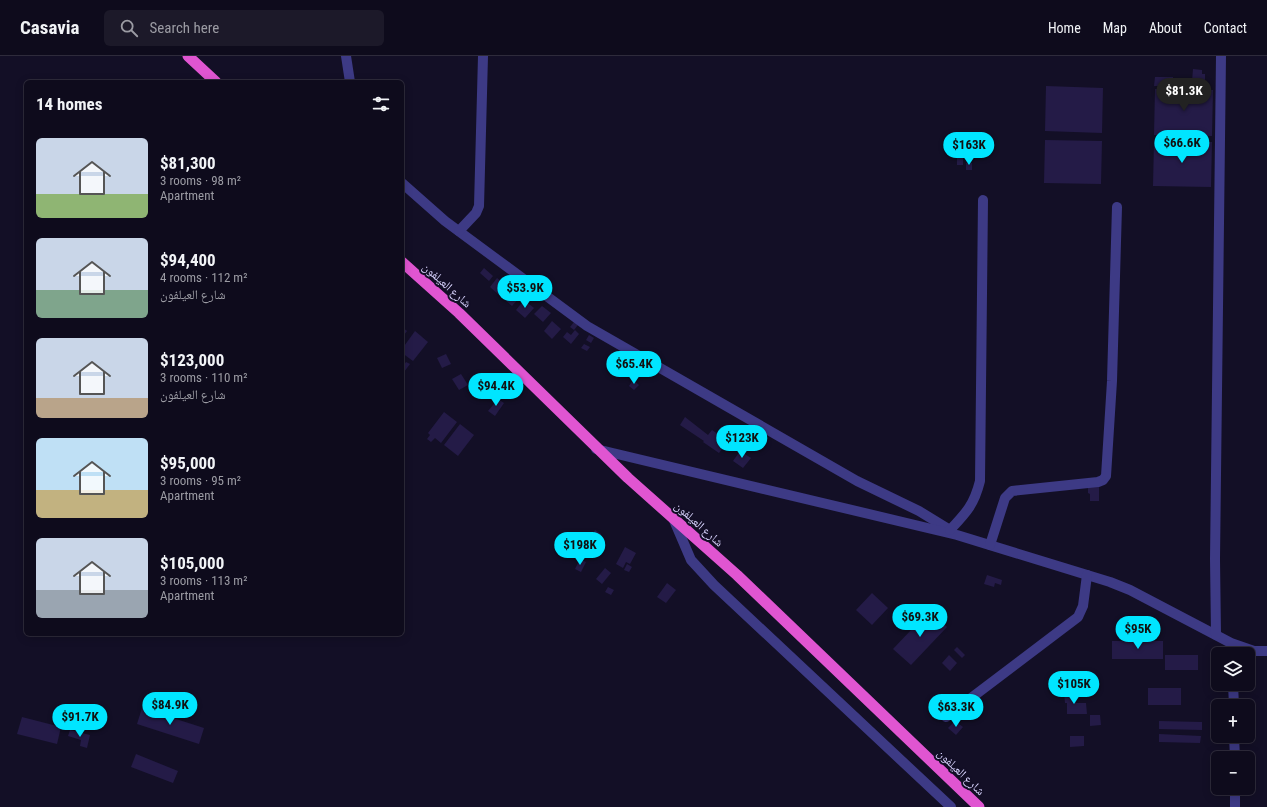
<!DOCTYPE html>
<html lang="en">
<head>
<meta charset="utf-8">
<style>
  body { margin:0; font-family:"Roboto Condensed","Noto Naskh Arabic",sans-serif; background:#1c1929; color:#f1f3f6; height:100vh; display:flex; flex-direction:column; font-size:15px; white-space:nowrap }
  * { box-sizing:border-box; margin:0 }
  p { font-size:13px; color:#9b9ba3 }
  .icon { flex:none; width:22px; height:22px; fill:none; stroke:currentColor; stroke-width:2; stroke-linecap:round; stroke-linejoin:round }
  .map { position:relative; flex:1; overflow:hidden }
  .drawer { position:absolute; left:24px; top:24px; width:380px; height:556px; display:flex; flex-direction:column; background:#0e0b1c; border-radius:6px; box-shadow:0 2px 10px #0003,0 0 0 1px #2e2b3b }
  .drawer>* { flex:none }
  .tools { position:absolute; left:1211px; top:591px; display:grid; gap:8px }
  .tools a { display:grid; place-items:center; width:44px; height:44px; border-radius:6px; background:#0e0b1c; box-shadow:0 2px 10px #0003,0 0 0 1px #2e2b3b; font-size:20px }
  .price { position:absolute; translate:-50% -34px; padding:0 9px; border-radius:14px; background:#00e5ff; color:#111; font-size:13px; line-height:26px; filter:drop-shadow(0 1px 2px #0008) }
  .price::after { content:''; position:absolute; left:50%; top:24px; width:12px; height:9px; margin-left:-6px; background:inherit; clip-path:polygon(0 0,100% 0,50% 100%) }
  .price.on { background:#222; color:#fff }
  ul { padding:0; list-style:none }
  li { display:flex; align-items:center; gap:12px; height:100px; padding:0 12px }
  li span { display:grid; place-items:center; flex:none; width:112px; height:80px; border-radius:6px; color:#555 }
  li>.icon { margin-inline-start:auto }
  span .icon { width:48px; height:48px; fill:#fffc; stroke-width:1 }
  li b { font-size:17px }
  h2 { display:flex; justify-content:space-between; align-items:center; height:48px; padding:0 12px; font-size:17px }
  header { display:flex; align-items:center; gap:24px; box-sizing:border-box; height:56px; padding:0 20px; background:#0e0b1c; border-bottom:1px solid #2e2b3b }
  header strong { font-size:19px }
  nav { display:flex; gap:22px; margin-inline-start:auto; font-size:14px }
  .search { width:280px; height:36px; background:#1c1929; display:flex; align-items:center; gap:10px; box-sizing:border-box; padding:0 14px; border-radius:6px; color:#9b9ba3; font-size:15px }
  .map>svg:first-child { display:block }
  .building { fill:#241b47 }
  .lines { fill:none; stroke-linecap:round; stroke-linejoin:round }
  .minor { stroke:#3d3a85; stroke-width:10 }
  .trunk { stroke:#e055d1; stroke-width:11 }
  .labels { text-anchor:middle; stroke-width:4; stroke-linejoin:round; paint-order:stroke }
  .street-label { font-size:12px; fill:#d9d4ff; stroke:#130f26 }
</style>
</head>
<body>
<header>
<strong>Casavia</strong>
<div class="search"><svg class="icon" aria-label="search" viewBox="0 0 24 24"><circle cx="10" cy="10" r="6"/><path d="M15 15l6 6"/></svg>Search here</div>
<nav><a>Home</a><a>Map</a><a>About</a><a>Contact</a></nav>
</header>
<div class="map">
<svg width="1267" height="751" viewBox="0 0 1267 751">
  <rect width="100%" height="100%" fill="#130f26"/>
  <g class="building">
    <polygon points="1193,13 1202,14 1202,18 1205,18 1205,25 1192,25"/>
    <polygon points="1155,21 1173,21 1173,30 1154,30"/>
    <polygon points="1046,30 1103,32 1102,77 1045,75"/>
    <polygon points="1155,33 1213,34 1212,80 1154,79"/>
    <polygon points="1045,84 1102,85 1101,128 1044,127"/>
    <polygon points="1154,85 1212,86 1211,131 1153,130"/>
    <rect x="957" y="101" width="6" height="8"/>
    <rect x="966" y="107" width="6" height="7"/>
    <polygon points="484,212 493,220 489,225 480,217"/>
    <polygon points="497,222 507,230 499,239 490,231"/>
    <polygon points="511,233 520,241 512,250 503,242"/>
    <polygon points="524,244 534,252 525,262 516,254"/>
    <polygon points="542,250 551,257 543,266 534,258"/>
    <polygon points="552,265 561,273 552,283 544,275"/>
    <polygon points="574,266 578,269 574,274 570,271"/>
    <polygon points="402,271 407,275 402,282"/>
    <polygon points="575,274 579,278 571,288 563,281 567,276 571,279"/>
    <polygon points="415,275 428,286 413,305 402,297 402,293"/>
    <polygon points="589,279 594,282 591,287 586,284"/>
    <polygon points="584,288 590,291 587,295 581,292"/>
    <polygon points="446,298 451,308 442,312 437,302"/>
    <polygon points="406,306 410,308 404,316 402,315 402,312"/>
    <polygon points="461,318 468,329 459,334 452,323"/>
    <polygon points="633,324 639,329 634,334 629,330"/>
    <polygon points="498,343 504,347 495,360 488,355"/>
    <polygon points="444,356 457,366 441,387 435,382 431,386 427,383 430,379 428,377"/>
    <polygon points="685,361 708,379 712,374 728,385 719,397 703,386 704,385 680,369"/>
    <polygon points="460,368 474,379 458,400 444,389"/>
    <polygon points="740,395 751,402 743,412 733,405"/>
    <polygon points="1088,430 1099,430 1099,445 1090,445 1090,438 1088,437"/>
    <polygon points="595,474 601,478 596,488 590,484"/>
    <polygon points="625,491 636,497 630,508 626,506 623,512 616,508"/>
    <polygon points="580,503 586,506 581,516 575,513"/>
    <polygon points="627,508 632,511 629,516 624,514"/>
    <polygon points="605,512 611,517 602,528 596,523"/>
    <polygon points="987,519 1002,524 1001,529 995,527 994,531 984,528"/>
    <polygon points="667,527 676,534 666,547 657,541"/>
    <polygon points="608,531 614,534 611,539 605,536"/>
    <polygon points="872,537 888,552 872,569 856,554"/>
    <polygon points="930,554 947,571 911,609 893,593"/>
    <rect x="1112" y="585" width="51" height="18"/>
    <polygon points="957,591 965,599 962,602 954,594"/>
    <polygon points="949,599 957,607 950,615 942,607"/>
    <rect x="1165" y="599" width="33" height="15"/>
    <polygon points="1086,632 1086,637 1077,637 1077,633"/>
    <rect x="1148" y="632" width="33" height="17"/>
    <polygon points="1064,637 1076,637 1076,647 1086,647 1087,658 1067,658 1067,647 1065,647"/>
    <polygon points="142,652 204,672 199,688 137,668"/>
    <polygon points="1090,659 1100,659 1101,669 1090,670"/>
    <polygon points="22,661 61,671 57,688 17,678"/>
    <polygon points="955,665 963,671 956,679 948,672"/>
    <polygon points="1159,665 1202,666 1202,674 1159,673"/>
    <polygon points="70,674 90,679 87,692 80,690 81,684 68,680"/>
    <polygon points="1159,678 1201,680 1200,687 1159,686"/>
    <polygon points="1070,680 1084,680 1084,690 1070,691"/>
    <polygon points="136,698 178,715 173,727 131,711"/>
  </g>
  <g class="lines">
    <g class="minor">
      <polyline points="346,0 350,26"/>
      <polyline points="402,127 445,165 587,270 857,425 919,455 950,474"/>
      <polyline points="459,175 476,157 479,150 483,0"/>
      <polyline points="596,393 957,479 1110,526 1130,534 1231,587 1254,595 1267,595"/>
      <polyline points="673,462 691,504 714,529 951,751"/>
      <path d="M950,474C966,457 974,449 980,425L983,144"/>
      <polyline points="990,489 1005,442 1012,435 1098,426 1103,424 1106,420 1112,325 1117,151"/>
      <polyline points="1216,579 1215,503 1221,0"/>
      <polyline points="1233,628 1234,650"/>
      <polyline points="946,661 1078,561 1083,550 1087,519"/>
      <polyline points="1234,680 1235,702"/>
      <polyline points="1235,732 1235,751"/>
    </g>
    <g class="trunk">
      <polyline points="188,0 216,26"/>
      <polyline points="402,206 459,257 628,422 737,519 979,751"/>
    </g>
  </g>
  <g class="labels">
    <g class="street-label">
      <text transform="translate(447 229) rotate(42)" y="4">شارع العيلفون</text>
      <text transform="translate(699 468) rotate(42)" y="4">شارع العيلفون</text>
      <text transform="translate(961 716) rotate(44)" y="4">شارع العيلفون</text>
    </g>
  </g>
</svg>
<div class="tools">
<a><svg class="icon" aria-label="layers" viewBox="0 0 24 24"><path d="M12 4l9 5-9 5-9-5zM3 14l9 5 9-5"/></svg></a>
<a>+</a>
<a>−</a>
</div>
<b class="price on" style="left:1184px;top:56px">$81.3K</b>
<b class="price" style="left:1182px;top:108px">$66.6K</b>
<b class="price" style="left:969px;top:110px">$163K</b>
<b class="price" style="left:525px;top:253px">$53.9K</b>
<b class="price" style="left:634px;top:329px">$65.4K</b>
<b class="price" style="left:496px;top:351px">$94.4K</b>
<b class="price" style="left:742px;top:403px">$123K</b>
<b class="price" style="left:580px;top:510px">$198K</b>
<b class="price" style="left:920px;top:582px">$69.3K</b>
<b class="price" style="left:1138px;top:594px">$95K</b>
<b class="price" style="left:1074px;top:649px">$105K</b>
<b class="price" style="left:170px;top:670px">$84.9K</b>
<b class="price" style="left:956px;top:672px">$63.3K</b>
<b class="price" style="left:80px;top:682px">$91.7K</b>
<section class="drawer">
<h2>14 homes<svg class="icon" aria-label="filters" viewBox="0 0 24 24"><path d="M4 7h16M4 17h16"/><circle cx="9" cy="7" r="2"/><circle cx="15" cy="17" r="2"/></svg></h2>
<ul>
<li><span style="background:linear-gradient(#c9d6e8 70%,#8fb573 0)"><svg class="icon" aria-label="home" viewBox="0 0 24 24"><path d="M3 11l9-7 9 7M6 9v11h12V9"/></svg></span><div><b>$81,300</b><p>3 rooms · 98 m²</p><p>Apartment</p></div></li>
<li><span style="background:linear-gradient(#c9d6e8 65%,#7fa58c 0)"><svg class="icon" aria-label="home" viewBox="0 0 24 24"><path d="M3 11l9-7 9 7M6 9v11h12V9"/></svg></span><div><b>$94,400</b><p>4 rooms · 112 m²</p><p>شارع العيلفون</p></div></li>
<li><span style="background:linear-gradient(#c9d6e8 75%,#b9a48a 0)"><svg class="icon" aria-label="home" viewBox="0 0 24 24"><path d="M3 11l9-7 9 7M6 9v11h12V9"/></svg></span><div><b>$123,000</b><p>3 rooms · 110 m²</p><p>شارع العيلفون</p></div></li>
<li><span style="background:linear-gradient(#bfe0f5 65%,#c2b280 0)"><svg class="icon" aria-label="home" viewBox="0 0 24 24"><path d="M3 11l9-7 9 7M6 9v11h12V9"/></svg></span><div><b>$95,000</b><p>3 rooms · 95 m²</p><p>Apartment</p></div></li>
<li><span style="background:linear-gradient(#c9d6e8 65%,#9aa5b1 0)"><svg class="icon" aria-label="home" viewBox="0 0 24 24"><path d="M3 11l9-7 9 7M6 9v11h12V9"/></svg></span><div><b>$105,000</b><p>3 rooms · 113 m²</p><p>Apartment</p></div></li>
</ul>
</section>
</div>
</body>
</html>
